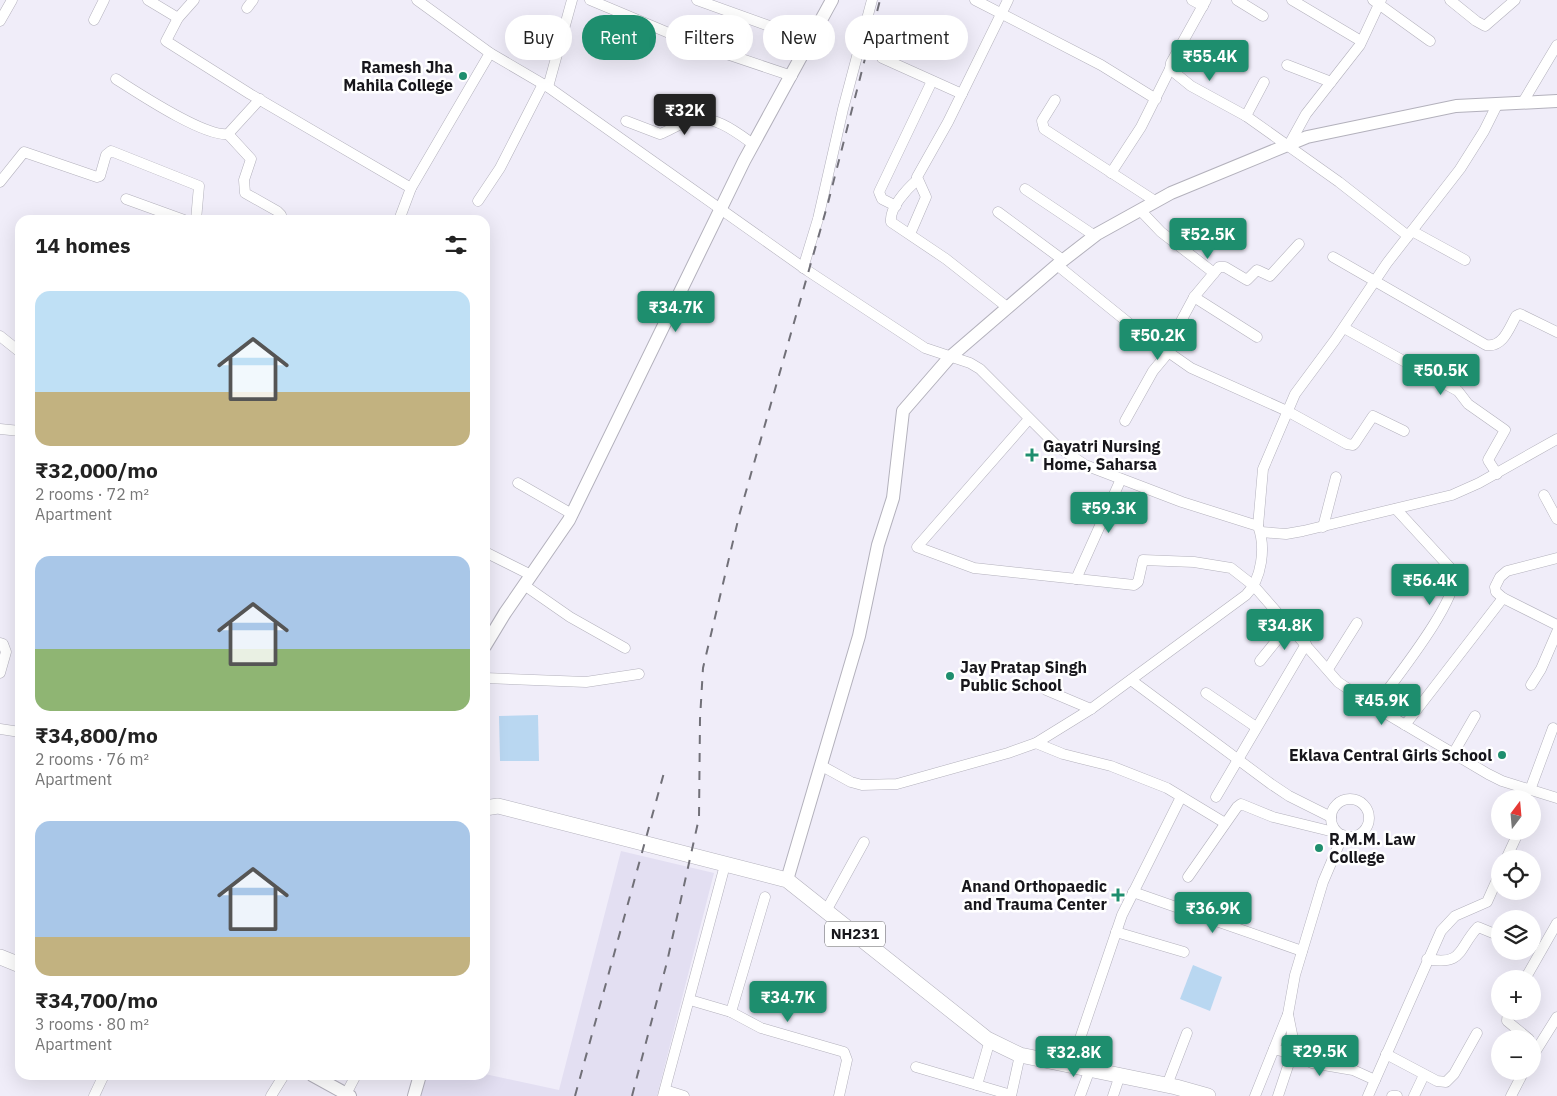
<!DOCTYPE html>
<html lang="en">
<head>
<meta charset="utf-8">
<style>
  body { margin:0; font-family:"IBM Plex Sans",sans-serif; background:#f6f6f6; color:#222; height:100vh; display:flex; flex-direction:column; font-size:19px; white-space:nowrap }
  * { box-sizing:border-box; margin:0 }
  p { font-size:16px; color:#767676 }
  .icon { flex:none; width:28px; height:28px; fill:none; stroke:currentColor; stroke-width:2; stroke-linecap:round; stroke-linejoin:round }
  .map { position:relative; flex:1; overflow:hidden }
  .panel { position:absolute; left:15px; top:215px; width:475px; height:865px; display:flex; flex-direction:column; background:#fff; border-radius:15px; box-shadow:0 5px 20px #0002 }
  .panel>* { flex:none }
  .hud { position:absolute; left:505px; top:15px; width:475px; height:45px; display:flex; gap:10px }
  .needle { width:32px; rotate:16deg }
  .tools { position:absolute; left:1491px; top:790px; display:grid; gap:10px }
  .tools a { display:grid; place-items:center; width:50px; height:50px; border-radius:50%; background:#fff; box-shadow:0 5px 20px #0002; font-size:25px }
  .price { position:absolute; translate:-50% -42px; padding:0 11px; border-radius:5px; background:#1e8e6e; color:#fff; font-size:16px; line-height:32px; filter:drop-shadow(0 1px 2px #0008) }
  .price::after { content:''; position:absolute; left:50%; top:30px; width:15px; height:11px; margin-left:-8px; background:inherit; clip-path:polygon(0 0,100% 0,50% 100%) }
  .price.on { background:#222; color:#fff }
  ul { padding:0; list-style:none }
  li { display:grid; align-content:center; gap:10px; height:265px; padding:0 20px }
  li span { display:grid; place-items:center; height:155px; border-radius:15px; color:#555 }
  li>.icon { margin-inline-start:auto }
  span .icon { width:90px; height:90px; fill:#fffc; stroke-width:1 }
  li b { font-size:21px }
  h2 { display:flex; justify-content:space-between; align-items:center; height:60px; padding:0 20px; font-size:21px }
  .chip { padding:0 18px; border-radius:22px; background:#fff; box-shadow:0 5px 20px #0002; font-size:18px; line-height:45px }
  .chip.on { background:#1e8e6e; color:#fff }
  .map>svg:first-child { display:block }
  .built { fill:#e3dff2 }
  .water { fill:#b9d7f1 }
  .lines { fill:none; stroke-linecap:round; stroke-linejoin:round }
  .minor-casing { stroke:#b3b1bc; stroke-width:11 }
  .major-casing { stroke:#b3b1bc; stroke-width:14 }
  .highway-casing { stroke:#b3b1bc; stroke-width:16 }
  .minor { stroke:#fff; stroke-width:10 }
  .major { stroke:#fff; stroke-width:12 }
  .highway { stroke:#fff; stroke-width:15 }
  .rail { stroke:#717078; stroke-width:2; stroke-dasharray:9 9; stroke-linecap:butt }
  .poi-dot { fill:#1e8e6e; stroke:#fff; stroke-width:2 }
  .labels { text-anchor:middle; stroke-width:5; stroke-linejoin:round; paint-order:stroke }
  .shield { fill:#fff; stroke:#5d5c5f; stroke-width:1 }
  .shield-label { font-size:15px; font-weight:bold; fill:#17161b }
  .poi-label { font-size:16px; font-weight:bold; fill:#17161b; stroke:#fff; text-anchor:end }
</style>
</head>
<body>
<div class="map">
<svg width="1557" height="1096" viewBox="0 0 1557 1096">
  <rect width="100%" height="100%" fill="#f0edf9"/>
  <polygon class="built" points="621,851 714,873 657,1096 419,1096 425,1075 485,1074 559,1090"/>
  <g class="water">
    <polygon points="538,715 539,761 500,761 499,716"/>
    <polygon points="1193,965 1222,977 1210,1011 1180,999"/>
  </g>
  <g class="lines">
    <g class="minor-casing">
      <g id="minor">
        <polyline points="148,0 178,18"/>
        <polyline points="194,0 178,18 166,41 250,94 411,188"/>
        <path d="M417,0L490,53L548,87L808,271L925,348L970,363L980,369L1057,446L1085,465L1182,502L1258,526C1266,547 1262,579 1246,595L1091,709L1036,743L1008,753L897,784L862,785L851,782L822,766"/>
        <polyline points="590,0 688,41 792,76"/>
        <polyline points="697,0 811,41"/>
        <polyline points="975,0 1101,65 1156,99"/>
        <polyline points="1192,0 1203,6"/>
        <polyline points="1206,0 1171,63 1170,69 1191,86 1246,116 1339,182 1408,236"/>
        <polyline points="1237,0 1263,16"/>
        <polyline points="1292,0 1361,41"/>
        <polyline points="1373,0 1430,41"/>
        <polyline points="1450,0 1476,21 1485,26 1515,0"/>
        <polyline points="247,8 253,0"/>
        <polyline points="94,20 104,0"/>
        <polyline points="0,21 12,0"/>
        <polyline points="882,58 962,94"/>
        <polyline points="1287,65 1331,82"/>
        <path d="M116,79C138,93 204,137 228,134L260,99"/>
        <polyline points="548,87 572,0"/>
        <polyline points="1055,100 1042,121 1044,129 1155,201"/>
        <polyline points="1523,102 1557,45"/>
        <polyline points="1246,116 1264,82"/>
        <path d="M626,121L660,134C671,130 681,122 693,120C715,115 736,132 753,144"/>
        <polyline points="228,134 251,159 244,180 245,193 277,211 281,215 282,220"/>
        <polyline points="1290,143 1306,114 1360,45 1381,0"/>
        <polyline points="1111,173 1141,127 1170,69"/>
        <path d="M917,180C907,189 889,208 891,222L946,259L1007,307"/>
        <polyline points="0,182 24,152 97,177 100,176 106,155 111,151 199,186 196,220"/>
        <polyline points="1025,189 1095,236"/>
        <polyline points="126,199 184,220"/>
        <polyline points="478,201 500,168 543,84"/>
        <polyline points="896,206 882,199 879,192 932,81"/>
        <polyline points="1140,210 1161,232 1214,273"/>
        <polyline points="998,212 1063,260"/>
        <polyline points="399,220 411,188 490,53"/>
        <polyline points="1412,231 1465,260"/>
        <polyline points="910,234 926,197 917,177 948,122 1008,0"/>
        <path d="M1333,257L1486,345C1503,348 1509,328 1516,316L1520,314L1557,332"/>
        <polyline points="1057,265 1141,333 1191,368 1287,411 1347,444 1353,445 1355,443 1373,416 1404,431"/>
        <polyline points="803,268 818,219 843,109 872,0"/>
        <polyline points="1194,297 1257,337"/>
        <polyline points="1344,328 1458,391 1468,404 1505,430 1488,460 1497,474"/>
        <polyline points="0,336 20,352"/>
        <polyline points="1165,351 1194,297 1219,267 1225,267 1247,280 1257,270 1270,276 1299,244"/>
        <polyline points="1029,419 917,547 974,568 1134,585 1138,582 1143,560 1194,562 1231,568 1254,586 1338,682 1375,707 1488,774 1502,781 1557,798"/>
        <polyline points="1125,421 1153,371 1168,353"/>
        <polyline points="0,429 20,431"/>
        <polyline points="518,483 572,514"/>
        <polyline points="1544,495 1557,519"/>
        <polyline points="1258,526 1263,469 1295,394 1335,340 1387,263 1460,169 1484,131 1498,103"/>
        <polyline points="1323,527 1336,477"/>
        <polyline points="1261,532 1286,534 1303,531 1452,495 1479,483 1557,439"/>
        <polyline points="485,552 531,575"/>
        <polyline points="1557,558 1507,571 1500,577 1495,587 1496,592 1503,598 1557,625"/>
        <polyline points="1076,579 1121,479"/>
        <polyline points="524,585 570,617 625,648"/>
        <polyline points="0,643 3,644 6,652 0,673"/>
        <polyline points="1260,661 1289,625"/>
        <polyline points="1328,669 1357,623"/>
        <polyline points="485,678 586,682 639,674"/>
        <polyline points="1131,680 1271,784 1289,796 1331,817"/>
        <polyline points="1531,685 1541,669 1557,632"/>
        <polyline points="1046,690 1091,709"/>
        <polyline points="1206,693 1256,727"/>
        <path d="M1375,707C1391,684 1462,597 1454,572L1396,509"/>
        <polyline points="1405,725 1503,598"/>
        <polyline points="0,729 20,732"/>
        <polyline points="1036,743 1063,754 1111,766 1167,788 1225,823"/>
        <polyline points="1453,754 1475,716"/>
        <polyline points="1530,790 1553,728"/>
        <polyline points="1216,797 1306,644"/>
        <circle cx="1350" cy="818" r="19"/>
        <polyline points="1506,859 1519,831"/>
        <polyline points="1188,877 1237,807 1241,804 1273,817 1330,831 1342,839"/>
        <polyline points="1133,892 1302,951"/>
        <polyline points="826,911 864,842"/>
        <polyline points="1116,932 1184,952"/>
        <path d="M1427,959C1464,966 1458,948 1478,927L1495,934"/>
        <polyline points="1525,979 1557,923"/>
        <polyline points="690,1000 731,1012 761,1028 844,1052 847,1060 839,1096"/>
        <polyline points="1508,1011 1507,1021 1529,1039"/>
        <polyline points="731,1012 765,897"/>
        <polyline points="1274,1049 1292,1054 1312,1063 1353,1070 1375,1080"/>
        <polyline points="1386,1054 1437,1081 1446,1082 1454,1074 1477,1033"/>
        <polyline points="1532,1057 1557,1017"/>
        <polyline points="1071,1065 1122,915 1181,797"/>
        <polyline points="916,1067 1011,1095"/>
        <polyline points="977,1085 990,1040"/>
        <polyline points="1167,1085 1187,1033"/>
        <polyline points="665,1090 684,1096"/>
        <polyline points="346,1094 356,1075"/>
        <polyline points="94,1096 104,1075"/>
        <polyline points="271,1096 284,1075"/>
        <polyline points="663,1096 725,865"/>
        <polyline points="1011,1096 1020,1055"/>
        <polyline points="1080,1096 1090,1069"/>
        <polyline points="1113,1096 1120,1075"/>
        <polyline points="1255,1096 1288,1014"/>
        <polyline points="1278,1096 1292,1054 1293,1039 1288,1014 1295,975 1323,882 1343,835"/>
        <polyline points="1368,1096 1441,931 1455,916 1487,902 1500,873"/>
        <polyline points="1392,1096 1397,1096"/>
        <polyline points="1414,1096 1424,1075"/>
        <polyline points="1511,1096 1524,1071"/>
      </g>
    </g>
    <g class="major-casing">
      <g id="major">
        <polyline points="485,646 505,613 569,520 744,161 832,0"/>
        <polyline points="787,880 859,636 878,545 893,498 903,411 949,358 1057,265 1097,234 1171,193 1307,137 1456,106 1557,101"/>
        <polyline points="312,1075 350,1096"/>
        <polyline points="414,1096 420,1075"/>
      </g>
    </g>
    <g class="highway-casing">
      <g id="highway">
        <polyline points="485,808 498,806 787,880 987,1039 1020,1055 1176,1087 1208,1096"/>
        <polyline points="0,957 20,965"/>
      </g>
    </g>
    <use href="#minor" class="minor"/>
    <use href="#major" class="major"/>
    <use href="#highway" class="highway"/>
    <g class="rail">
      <polyline points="575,1096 665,769"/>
      <polyline points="632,1096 667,962 699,818 700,719 703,668 739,516 828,203 880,0"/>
    </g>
  </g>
  <g class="poi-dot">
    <circle cx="463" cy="76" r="5"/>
    <path d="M1029.5 447.5h5v5h5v5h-5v5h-5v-5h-5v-5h5z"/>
    <circle cx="950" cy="676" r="5"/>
    <circle cx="1502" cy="755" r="5"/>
    <circle cx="1319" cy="848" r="5"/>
    <path d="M1115.5 887.5h5v5h5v5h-5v5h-5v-5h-5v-5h5z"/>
  </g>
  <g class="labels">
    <rect class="shield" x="825" y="921.5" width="60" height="25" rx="4"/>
    <g class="shield-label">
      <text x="855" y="939">NH231</text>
    </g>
    <g class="poi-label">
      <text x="453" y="73">Ramesh Jha<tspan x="453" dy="18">Mahila College</tspan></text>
      <text x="1043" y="452" text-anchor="start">Gayatri Nursing<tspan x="1043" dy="18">Home, Saharsa</tspan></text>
      <text x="960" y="673" text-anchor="start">Jay Pratap Singh<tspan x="960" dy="18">Public School</tspan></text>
      <text x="1492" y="761">Eklava Central Girls School</text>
      <text x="1329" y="845" text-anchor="start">R.M.M. Law<tspan x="1329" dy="18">College</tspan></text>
      <text x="1107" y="892">Anand Orthopaedic<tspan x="1107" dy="18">and Trauma Center</tspan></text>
    </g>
  </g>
</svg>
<div class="tools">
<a><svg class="needle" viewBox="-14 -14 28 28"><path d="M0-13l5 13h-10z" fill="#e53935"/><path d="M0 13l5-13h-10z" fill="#767676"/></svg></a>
<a><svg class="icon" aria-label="locate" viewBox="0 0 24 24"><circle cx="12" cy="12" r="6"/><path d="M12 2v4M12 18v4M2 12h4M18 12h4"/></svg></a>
<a><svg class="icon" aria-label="layers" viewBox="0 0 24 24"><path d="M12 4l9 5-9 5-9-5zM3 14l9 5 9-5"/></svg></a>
<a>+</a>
<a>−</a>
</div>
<b class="price" style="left:1210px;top:82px">₹55.4K</b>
<b class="price on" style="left:685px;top:136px">₹32K</b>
<b class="price" style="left:1208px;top:260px">₹52.5K</b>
<b class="price" style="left:676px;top:333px">₹34.7K</b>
<b class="price" style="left:1158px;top:361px">₹50.2K</b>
<b class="price" style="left:1441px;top:396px">₹50.5K</b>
<b class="price" style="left:1109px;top:534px">₹59.3K</b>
<b class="price" style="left:1430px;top:606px">₹56.4K</b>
<b class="price" style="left:1285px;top:651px">₹34.8K</b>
<b class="price" style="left:1382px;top:726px">₹45.9K</b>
<b class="price" style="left:1213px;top:934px">₹36.9K</b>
<b class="price" style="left:788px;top:1023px">₹34.7K</b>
<b class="price" style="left:1320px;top:1077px">₹29.5K</b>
<b class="price" style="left:1074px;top:1078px">₹32.8K</b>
<div class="hud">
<a class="chip">Buy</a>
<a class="chip on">Rent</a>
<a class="chip">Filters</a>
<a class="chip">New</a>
<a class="chip">Apartment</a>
</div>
<section class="panel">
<h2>14 homes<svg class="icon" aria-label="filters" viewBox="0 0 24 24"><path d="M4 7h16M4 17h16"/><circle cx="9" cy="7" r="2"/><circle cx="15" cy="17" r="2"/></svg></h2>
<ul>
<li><span style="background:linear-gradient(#bfe0f5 65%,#c2b280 0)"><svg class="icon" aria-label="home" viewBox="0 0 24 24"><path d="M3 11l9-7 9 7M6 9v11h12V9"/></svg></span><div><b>₹32,000/mo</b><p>2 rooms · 72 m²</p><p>Apartment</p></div></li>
<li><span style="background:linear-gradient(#a9c7e8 60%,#8fb573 0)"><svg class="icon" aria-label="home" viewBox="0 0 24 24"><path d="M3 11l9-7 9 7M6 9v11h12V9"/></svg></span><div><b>₹34,800/mo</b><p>2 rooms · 76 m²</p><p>Apartment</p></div></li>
<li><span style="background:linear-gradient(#a9c7e8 75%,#c2b280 0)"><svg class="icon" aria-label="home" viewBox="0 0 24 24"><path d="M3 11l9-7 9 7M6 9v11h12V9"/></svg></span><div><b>₹34,700/mo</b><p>3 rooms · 80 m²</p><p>Apartment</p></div></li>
</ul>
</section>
</div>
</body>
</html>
